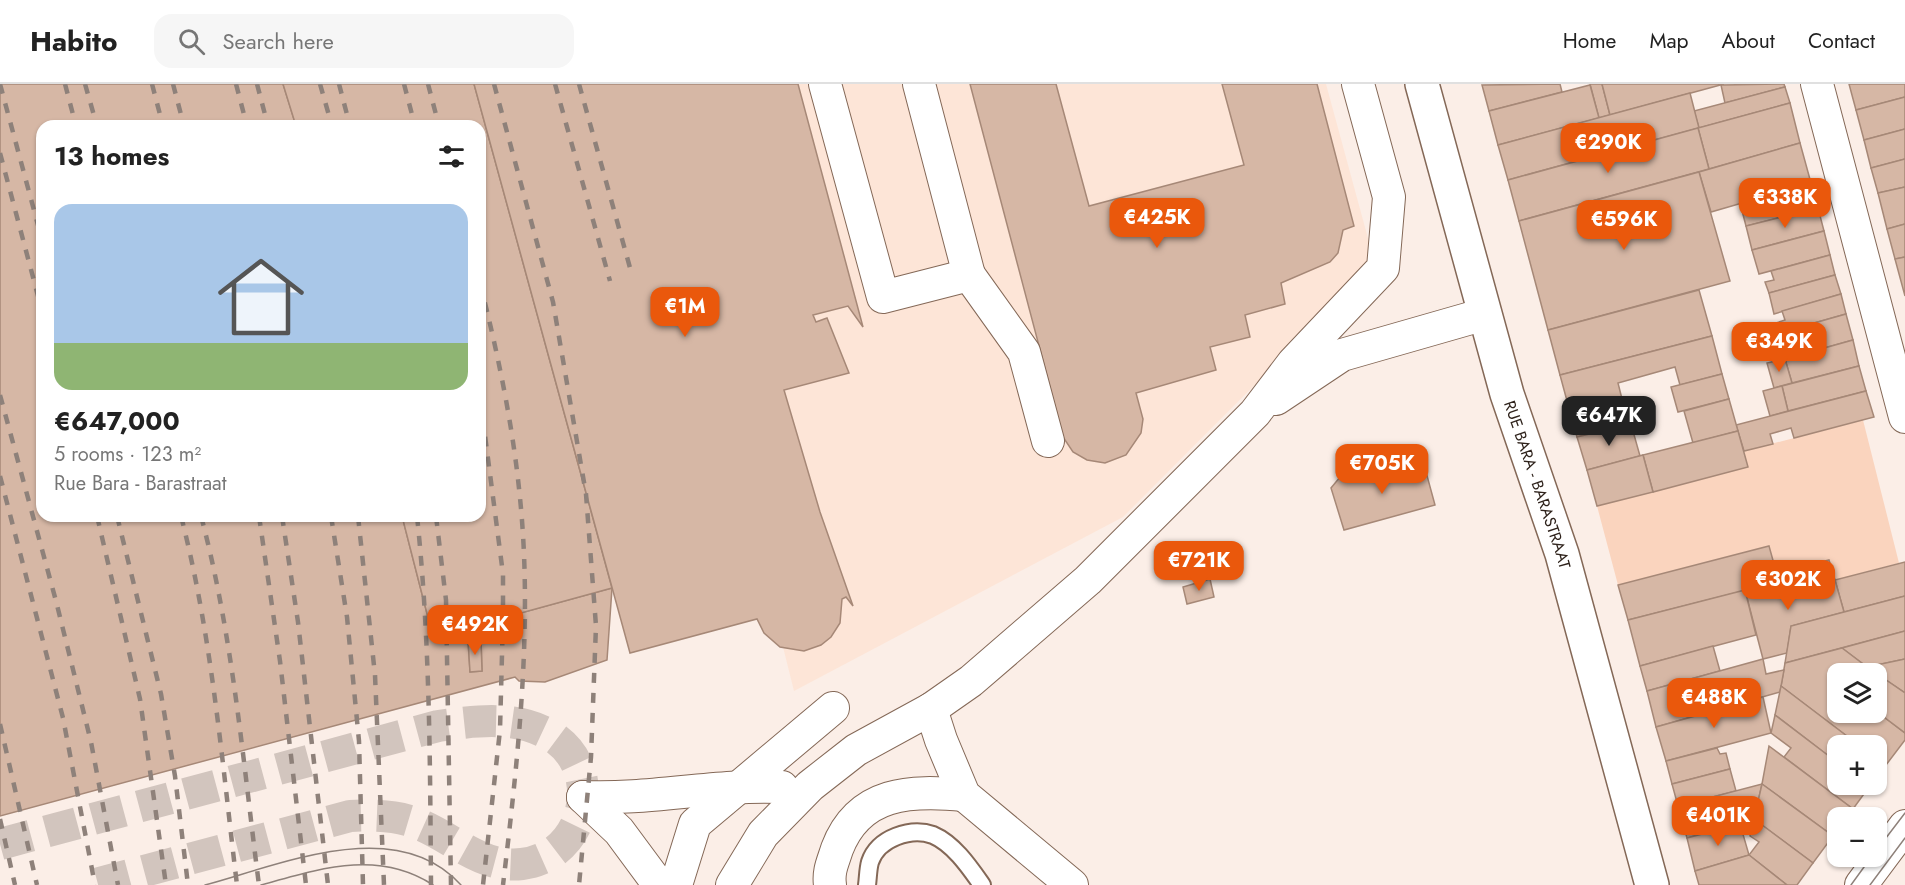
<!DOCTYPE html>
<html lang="en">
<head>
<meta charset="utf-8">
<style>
  body { margin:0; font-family:Jost,sans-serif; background:#f6f6f6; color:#222; height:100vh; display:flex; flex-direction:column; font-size:22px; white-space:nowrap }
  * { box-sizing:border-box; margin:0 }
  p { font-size:20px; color:#767676 }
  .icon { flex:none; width:33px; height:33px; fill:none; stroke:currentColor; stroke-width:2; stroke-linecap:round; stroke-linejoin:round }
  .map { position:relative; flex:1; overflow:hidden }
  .drawer { position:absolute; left:36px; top:36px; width:450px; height:402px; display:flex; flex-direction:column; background:#fff; border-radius:18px; box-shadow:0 2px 4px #0004 }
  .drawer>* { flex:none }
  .tools { position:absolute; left:1827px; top:579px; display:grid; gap:12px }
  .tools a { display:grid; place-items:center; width:60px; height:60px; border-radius:12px; background:#fff; box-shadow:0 2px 4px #0004; font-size:30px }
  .price { position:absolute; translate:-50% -51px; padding:0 14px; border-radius:12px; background:#ea580c; color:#fff; font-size:20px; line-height:39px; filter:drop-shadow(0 2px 3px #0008) }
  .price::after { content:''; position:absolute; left:50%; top:36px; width:18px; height:14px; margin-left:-9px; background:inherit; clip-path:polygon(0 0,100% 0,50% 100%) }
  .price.active { background:#222; color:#fff }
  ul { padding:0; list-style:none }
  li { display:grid; align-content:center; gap:12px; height:318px; padding:0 18px }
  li+li { border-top:2px solid #e0e0e0 }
  li span { display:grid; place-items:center; height:186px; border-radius:18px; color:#555 }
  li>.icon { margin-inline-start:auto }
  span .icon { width:108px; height:108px; fill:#fffc; stroke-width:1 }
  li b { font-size:26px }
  h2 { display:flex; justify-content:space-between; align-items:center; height:72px; padding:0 18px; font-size:26px }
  header { display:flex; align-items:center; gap:36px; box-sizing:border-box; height:84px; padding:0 30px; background:#fff; border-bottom:2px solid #e0e0e0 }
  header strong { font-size:28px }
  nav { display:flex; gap:33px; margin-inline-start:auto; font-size:21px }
  .search { width:420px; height:54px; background:#f6f6f6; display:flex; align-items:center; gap:15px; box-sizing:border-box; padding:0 21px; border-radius:18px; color:#767676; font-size:22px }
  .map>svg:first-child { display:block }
  .built { fill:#fde5d7 }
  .green { fill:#fad4be }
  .building { fill:#d6b7a5; stroke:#a68877; stroke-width:1.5; fill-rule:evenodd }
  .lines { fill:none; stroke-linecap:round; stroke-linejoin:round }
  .street-tunnel { stroke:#d2c5be; stroke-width:32; stroke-dasharray:32 16; stroke-linecap:butt }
  .lane-casing { stroke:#846857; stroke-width:20 }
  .street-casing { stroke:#846857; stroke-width:34 }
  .secondary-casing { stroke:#846857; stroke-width:36 }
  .lane { stroke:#fff; stroke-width:16 }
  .street { stroke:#fff; stroke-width:32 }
  .secondary { stroke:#fff; stroke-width:33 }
  .tram { stroke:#8e817a; stroke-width:1.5 }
  .rail { stroke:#8e817a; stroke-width:4.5; stroke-dasharray:10 10; stroke-linecap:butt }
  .labels { text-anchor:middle; stroke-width:6; stroke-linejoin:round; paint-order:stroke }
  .street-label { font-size:16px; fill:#2f231c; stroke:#fefefe }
</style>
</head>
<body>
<header>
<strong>Habito</strong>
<div class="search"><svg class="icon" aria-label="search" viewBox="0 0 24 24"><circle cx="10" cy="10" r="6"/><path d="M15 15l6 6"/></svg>Search here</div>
<nav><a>Home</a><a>Map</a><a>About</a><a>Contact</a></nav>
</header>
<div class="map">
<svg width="1905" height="801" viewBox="0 0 1905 801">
  <rect width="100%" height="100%" fill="#fbeee7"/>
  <polygon class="built" points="642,0 1326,0 1375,180 1123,433 794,607"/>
  <polygon class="green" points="1863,336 1899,479 1835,496 1829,476 1776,490 1768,462 1618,501 1597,422 1747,383 1744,367"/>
  <g class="building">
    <path d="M0,0H283L296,42H42V432H402L433,553L612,504L607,576L545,598L519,597L515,593L0,732ZM468,556H481L482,587L470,588Z"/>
    <polygon points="283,0 474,0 612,504 433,553 402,432 480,432 480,42 296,42"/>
    <polygon points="474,0 798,0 863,243 848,222 813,231 816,238 827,234 849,289 784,306 820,428 853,522 846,513 842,515 840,539 831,553 821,561 804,567 780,563 764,549 757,535 630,569"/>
    <polygon points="970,0 1056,0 1089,122 1244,81 1222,0 1317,0 1354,142 1343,146 1338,169 1330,178 1281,199 1285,220 1245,231 1250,253 1210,263 1216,286 1136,309 1143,335 1141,349 1126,371 1105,379 1087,376 1073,368 1063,353"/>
    <polygon points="1560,0 1562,8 1489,27 1482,1"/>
    <polygon points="1590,0 1602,0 1610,31 1599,34"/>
    <polygon points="1602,0 1724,0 1610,31"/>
    <polygon points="1784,0 1785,3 1725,19 1721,1"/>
    <polygon points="1849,0 1905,0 1905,13 1856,26"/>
    <polygon points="1590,1 1599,34 1498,61 1489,27"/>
    <polygon points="1785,3 1790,19 1699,44 1694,27"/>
    <polygon points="1690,9 1699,44 1508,96 1498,61"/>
    <polygon points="1905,13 1905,45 1864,56 1856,26"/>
    <polygon points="1790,19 1800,59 1709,85 1698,44"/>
    <polygon points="1698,44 1709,85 1519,137 1508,96"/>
    <polygon points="1905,45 1905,75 1871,84 1864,56"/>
    <polygon points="1800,59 1811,99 1711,128 1699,88"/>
    <polygon points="1905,75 1905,103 1878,109 1871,84"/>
    <polygon points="1699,88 1730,197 1548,246 1519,137"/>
    <polygon points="1811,99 1818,124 1746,142 1740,119"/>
    <polygon points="1905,103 1905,140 1887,145 1878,109"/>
    <polygon points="1818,124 1824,147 1752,166 1746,142"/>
    <polygon points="1905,140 1905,173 1895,175 1887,145"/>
    <polygon points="1824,147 1830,171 1759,190 1752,166"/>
    <polygon points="1830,171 1835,191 1769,209 1765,198 1774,196 1771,187"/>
    <polygon points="1905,173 1905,212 1895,175"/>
    <polygon points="1835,191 1841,210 1774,230 1769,209"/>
    <polygon points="1699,206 1712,252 1560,291 1548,246"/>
    <polygon points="1841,210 1846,230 1779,249 1776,239 1785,236 1782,227"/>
    <polygon points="1846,230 1853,256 1785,275 1779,249"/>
    <polygon points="1712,252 1722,290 1680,301 1675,283 1618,299 1622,315 1570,328 1560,291"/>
    <polygon points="1853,256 1859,282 1792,299 1785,275"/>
    <polygon points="1785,275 1792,299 1774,304 1767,279"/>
    <polygon points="1859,282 1866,307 1788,327 1782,302"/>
    <polygon points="1722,290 1729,315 1678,328 1671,303"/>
    <polygon points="1782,302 1788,327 1770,332 1763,307"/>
    <polygon points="1866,307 1874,333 1794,354 1791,344 1770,350 1773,360 1744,367 1736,341"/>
    <polygon points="1628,314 1632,327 1640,325 1643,337 1577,353 1570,328"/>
    <polygon points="1729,315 1738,347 1693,359 1684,327"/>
    <polygon points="1631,340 1640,372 1587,386 1577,353"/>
    <polygon points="1738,347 1748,383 1653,408 1643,371"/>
    <polygon points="1643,371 1653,408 1597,422 1587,386"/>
    <polygon points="1423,377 1435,421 1344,446 1331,404 1340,393 1358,385 1360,393"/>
    <polygon points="1769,462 1779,498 1628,536 1618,501"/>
    <polygon points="1829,476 1835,496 1793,507 1788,487"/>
    <polygon points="1905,478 1905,512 1844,528 1835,496"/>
    <polygon points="1788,487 1793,507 1835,496 1844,528 1791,542 1787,569 1763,575 1745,506 1779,498 1776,490"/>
    <polygon points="1210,495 1214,513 1187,520 1183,503"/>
    <polygon points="1745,506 1756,551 1640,582 1628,536"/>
    <polygon points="1905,512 1905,547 1785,579 1791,542"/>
    <polygon points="1905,547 1905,575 1867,583 1842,564"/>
    <polygon points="468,556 481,556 482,587 470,588"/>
    <polygon points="1713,562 1720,587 1647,607 1640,582"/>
    <polygon points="1842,564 1867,583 1862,590 1838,590 1838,628 1876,627 1905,649 1905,656 1886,681 1876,674 1876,662 1860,662 1781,602 1785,579"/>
    <polygon points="1763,575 1766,590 1784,586 1780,608 1656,643 1647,607"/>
    <polygon points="1905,575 1905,609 1867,583"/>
    <polygon points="1867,583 1905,609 1905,649 1876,627 1876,590 1862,590"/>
    <polygon points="1781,602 1860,662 1838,662 1838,679 1775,631"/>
    <polygon points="1763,613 1771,649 1666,677 1656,643"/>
    <polygon points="1775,631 1838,679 1838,700 1866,700 1869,703 1853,725 1784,673 1791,664 1771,649"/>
    <polygon points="1769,662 1853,725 1846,734 1838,734 1838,746 1833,752 1762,700"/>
    <polygon points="1717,664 1720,670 1726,669 1730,685 1672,700 1666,677"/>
    <polygon points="1730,685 1736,707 1678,722 1672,700"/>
    <polygon points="1762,700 1755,731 1736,740 1687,754 1678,722"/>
    <polygon points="1762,700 1833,752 1813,779 1754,735"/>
    <polygon points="1754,735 1813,779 1797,801 1787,801 1749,771 1759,758 1750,752"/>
    <polygon points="1740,740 1749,771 1695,787 1687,754"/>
    <polygon points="1749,771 1787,801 1699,801 1695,787"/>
  </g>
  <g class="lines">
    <path class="street-tunnel" d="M0,760L438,642C476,637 515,631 550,651C606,684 587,772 522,780C480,785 451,751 413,738C393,731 372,731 350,732L92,801"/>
    <g class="lane-casing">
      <path id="lane" d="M867,801C868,794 868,785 870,778C878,754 911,743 933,751C954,760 970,784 982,801"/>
    </g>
    <g class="street-casing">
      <g id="street">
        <polyline points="825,0 883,213 969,191 919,0"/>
        <polyline points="1817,0 1905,333"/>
        <polyline points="969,191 1024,268 1048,357"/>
        <polyline points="1276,315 1342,271 1485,230"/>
        <polyline points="931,625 941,656 964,711 1072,801"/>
        <path d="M583,713C650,716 715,700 782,703"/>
        <polyline points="583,713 619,747 659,801"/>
        <polyline points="676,801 695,740 833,624"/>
        <polyline points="732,801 763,750 810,702 856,666 931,625 971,597 1088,496 1255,329 1293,279 1383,184 1389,113 1358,0"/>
        <path d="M830,801C828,787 833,778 837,765C859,707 911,706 964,711"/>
        <polyline points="1861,801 1905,742"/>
      </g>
    </g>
    <g class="secondary-casing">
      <g id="secondary">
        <path id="s1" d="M1422,0L1507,310L1562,470L1652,801"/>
      </g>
    </g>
    <use href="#lane" class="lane"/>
    <use href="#street" class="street"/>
    <use href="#secondary" class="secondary"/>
    <g class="tram">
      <polyline points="1876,767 1905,729"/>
      <path d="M205,801C283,780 397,730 461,801"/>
      <path d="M261,801C319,785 378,765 433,801"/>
      <polyline points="1851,801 1872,772"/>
      <polyline points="1870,801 1905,754"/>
    </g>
    <g class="rail">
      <polyline points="0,0 42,156"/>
      <polyline points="65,0 76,42"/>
      <polyline points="85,0 97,42"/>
      <polyline points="152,0 163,42"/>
      <polyline points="173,0 184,42"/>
      <polyline points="236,0 247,42"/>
      <polyline points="257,0 268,42"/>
      <polyline points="320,0 332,42"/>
      <polyline points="339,0 350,42"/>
      <polyline points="404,0 415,42"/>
      <polyline points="428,0 439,42"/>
      <polyline points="494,0 553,218 586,410 596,542 591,673 579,801"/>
      <polyline points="555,0 610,197"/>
      <polyline points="579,0 632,191"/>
      <polyline points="0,69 42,227"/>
      <path d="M480,199C498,270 513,342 520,414C533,542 518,674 503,801"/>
      <polyline points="0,311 56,517 91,658 118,801"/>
      <polyline points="480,313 503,490 503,533 500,646 483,801"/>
      <polyline points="0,392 63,634 95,801"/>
      <polyline points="97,432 140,615 166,801"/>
      <polyline points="117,432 161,610 175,692 188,801"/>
      <path d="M181,432C212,552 222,678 237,801"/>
      <path d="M201,432C233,552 243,678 259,801"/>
      <polyline points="259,432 280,577 306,801"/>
      <polyline points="282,432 298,538 328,801"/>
      <polyline points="331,432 347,533 359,657 363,801"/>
      <polyline points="358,432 375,591 384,801"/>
      <path d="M417,432C430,555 430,678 431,801"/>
      <polyline points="436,432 446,516 451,801"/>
      <polyline points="0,640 37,801"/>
      <polyline points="0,735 15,801"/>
    </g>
  </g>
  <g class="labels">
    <g class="street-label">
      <text dy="6" stroke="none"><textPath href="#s1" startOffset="417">RUE BARA - BARASTRAAT</textPath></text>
    </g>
  </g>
</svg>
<div class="tools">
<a><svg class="icon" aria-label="layers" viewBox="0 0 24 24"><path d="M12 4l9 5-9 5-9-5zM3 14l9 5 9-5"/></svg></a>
<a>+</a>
<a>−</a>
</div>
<b class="price" style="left:1608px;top:90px">€290K</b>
<b class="price" style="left:1785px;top:145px">€338K</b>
<b class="price" style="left:1157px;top:165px">€425K</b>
<b class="price" style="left:1624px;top:167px">€596K</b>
<b class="price" style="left:685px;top:254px">€1M</b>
<b class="price" style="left:1779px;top:289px">€349K</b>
<b class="price active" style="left:1609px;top:363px">€647K</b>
<b class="price" style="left:1382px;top:411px">€705K</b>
<b class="price" style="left:1199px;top:508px">€721K</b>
<b class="price" style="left:1788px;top:527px">€302K</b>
<b class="price" style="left:475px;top:572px">€492K</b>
<b class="price" style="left:1714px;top:645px">€488K</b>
<b class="price" style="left:1718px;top:763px">€401K</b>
<section class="drawer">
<h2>13 homes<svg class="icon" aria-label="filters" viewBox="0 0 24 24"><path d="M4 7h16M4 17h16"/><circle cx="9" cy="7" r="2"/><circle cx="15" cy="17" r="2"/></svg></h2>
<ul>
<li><span style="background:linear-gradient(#a9c7e8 75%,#8fb573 0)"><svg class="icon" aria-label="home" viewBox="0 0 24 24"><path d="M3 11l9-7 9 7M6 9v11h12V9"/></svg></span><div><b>€647,000</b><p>5 rooms · 123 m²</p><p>Rue Bara - Barastraat</p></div></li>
</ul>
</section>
</div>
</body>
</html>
